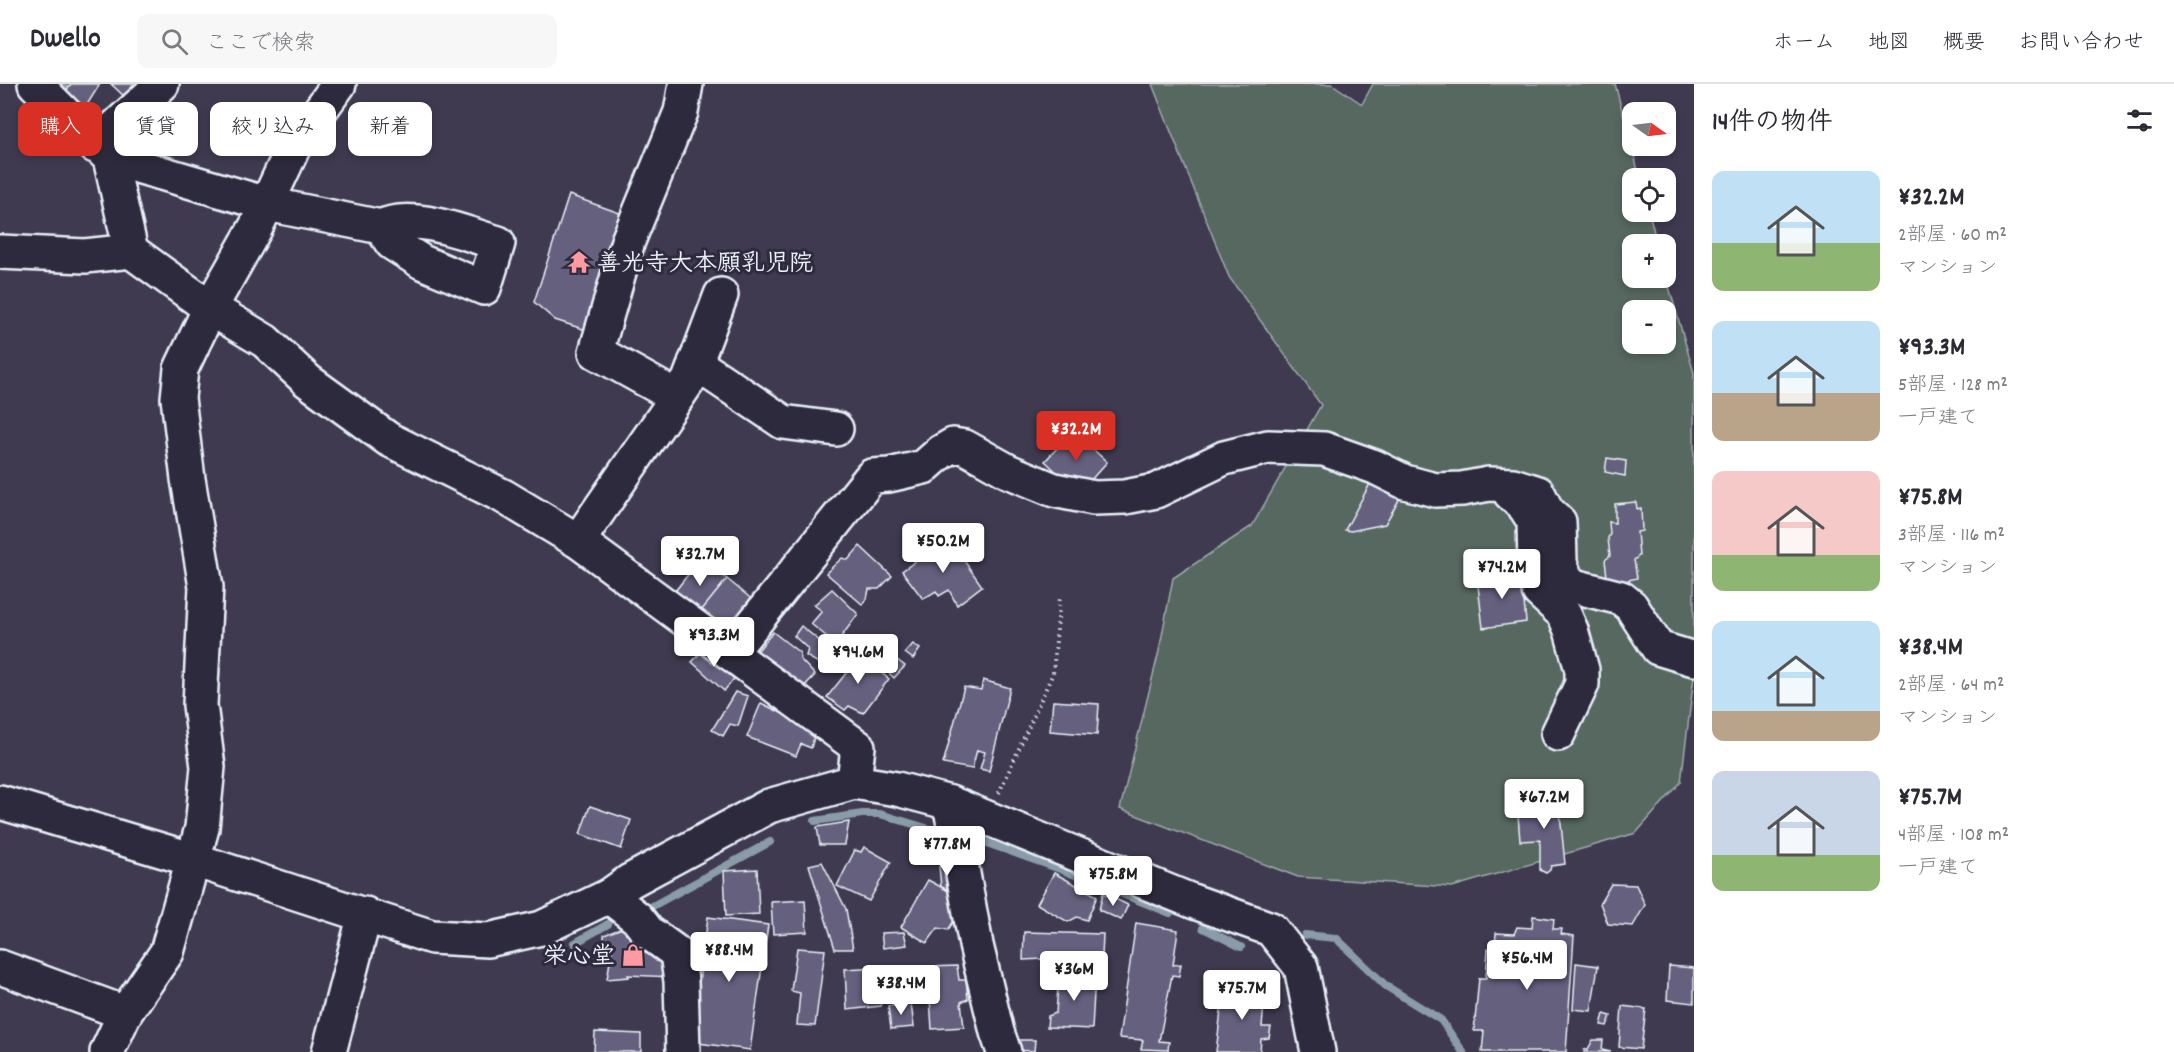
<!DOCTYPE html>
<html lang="ja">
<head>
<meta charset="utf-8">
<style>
  body { margin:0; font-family:Dekko,"Klee One",sans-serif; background:#f7f7f7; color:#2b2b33; height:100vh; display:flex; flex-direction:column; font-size:22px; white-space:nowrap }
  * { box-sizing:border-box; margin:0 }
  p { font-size:20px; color:#7c7c81 }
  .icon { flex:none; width:33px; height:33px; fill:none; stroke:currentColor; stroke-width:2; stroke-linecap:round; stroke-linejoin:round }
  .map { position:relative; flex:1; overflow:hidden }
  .details { display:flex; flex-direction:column; background:#fff; width:480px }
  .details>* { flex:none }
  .top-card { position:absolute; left:18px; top:18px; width:570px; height:54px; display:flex; gap:12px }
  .needle { width:39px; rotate:104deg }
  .controls { position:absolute; left:1622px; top:18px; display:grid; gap:12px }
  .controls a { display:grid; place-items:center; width:54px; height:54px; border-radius:12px; background:#fff; box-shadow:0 3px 9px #0003; font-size:30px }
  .price { position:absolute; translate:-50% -51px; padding:0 14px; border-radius:6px; background:#fff; color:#222; font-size:20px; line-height:39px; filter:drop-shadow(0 2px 3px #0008) }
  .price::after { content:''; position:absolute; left:50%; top:36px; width:18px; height:14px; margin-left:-9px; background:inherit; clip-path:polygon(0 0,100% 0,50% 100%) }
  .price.on { background:#d93025; color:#fff }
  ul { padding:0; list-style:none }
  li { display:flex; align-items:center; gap:18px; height:150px; padding:0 18px }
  li span { display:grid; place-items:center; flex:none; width:168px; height:120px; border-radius:12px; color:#555 }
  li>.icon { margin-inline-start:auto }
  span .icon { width:72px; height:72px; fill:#fffc; stroke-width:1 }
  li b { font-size:26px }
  h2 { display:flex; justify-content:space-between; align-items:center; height:72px; padding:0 18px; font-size:26px }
  .chip { padding:0 21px; border-radius:12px; background:#fff; box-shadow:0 3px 9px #0003; font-size:21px; line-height:54px }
  .chip.on { background:#d93025; color:#fff }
  header { display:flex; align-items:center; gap:36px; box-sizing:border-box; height:84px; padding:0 30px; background:#fff; border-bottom:2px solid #e1e1e2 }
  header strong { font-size:28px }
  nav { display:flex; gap:33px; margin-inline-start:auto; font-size:21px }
  .search { width:420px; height:54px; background:#f7f7f7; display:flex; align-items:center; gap:15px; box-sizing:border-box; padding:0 21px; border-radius:12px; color:#7c7c81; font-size:22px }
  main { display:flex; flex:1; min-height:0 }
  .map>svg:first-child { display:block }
  .green { fill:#566860; stroke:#9facac; stroke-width:1.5; fill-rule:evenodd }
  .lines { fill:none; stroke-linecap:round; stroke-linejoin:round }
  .stream { stroke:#8a9ca8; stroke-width:8 }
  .building { fill:#65607e; stroke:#e8f1f8; stroke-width:1.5 }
  .minor-casing { stroke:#e8f1f8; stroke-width:38 }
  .path { stroke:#e8f1f8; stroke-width:4; stroke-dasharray:1.5 4.5; stroke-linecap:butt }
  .minor { stroke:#2f2a3d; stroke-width:33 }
  .labels { text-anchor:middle; stroke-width:6; stroke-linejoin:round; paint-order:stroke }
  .poi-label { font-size:24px; font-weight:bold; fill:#e8f1f8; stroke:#2f2a3d; text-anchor:start }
</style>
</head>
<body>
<header>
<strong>Dwello</strong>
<div class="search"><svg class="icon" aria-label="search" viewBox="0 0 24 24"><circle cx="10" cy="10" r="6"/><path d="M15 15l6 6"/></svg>ここで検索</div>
<nav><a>ホーム</a><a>地図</a><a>概要</a><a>お問い合わせ</a></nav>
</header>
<main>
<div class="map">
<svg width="1694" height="968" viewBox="0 0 1694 968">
  <rect width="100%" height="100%" fill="#3f3a50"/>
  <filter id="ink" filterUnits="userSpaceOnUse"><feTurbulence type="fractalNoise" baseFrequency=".0167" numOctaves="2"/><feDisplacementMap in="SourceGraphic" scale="12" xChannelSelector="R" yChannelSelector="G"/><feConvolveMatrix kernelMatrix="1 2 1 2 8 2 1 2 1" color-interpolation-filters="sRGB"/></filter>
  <g filter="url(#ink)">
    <path class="green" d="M1152,0H1332L1362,20L1373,0H1615L1640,94H1632V128H1649L1657,160H1632V194H1665V189L1694,289V592L1681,698L1636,749L1452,803L1298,793L1120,725L1159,567L1173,494L1252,442L1321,321L1229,193ZM1632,226H1665V260H1632Z"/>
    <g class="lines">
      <g class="stream">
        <polyline points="61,0 101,38 107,33"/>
        <polyline points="815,737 862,730 880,730 936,747"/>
        <polyline points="981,757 1063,786 1170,829"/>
        <polyline points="647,825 770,758"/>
        <polyline points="1203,844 1241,863"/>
        <polyline points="1305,851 1336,854 1386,902 1441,936 1463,968"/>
        <polyline points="575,859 608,840"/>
      </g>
    </g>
    <g class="building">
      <polygon points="71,0 100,0 85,24 64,10"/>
      <polygon points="111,0 140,0 127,15"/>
      <polygon points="569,111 625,131 589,247 555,236 534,218"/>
      <polygon points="1073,347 1107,378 1079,409 1045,377"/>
      <polygon points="1607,374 1626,377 1625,392 1605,388"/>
      <polygon points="1371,398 1403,409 1385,440 1351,447 1345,446"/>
      <polygon points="1636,418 1637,425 1641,424 1642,447 1637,448 1639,472 1634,476 1637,494 1608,501 1605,476 1610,472 1608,454 1610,450 1609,438 1615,439 1615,420"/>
      <polygon points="948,454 982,502 957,521 949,506 939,512 936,507 923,515 902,487"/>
      <polygon points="860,462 892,492 879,505 869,505 867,515 863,521 826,489 842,474 848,476"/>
      <polygon points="701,474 727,495 698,532 672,511"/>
      <polygon points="1521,488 1526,538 1483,544 1477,493"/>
      <polygon points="727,495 754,517 727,549 701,527"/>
      <polygon points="832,505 858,530 836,560 811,540 822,527 814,521"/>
      <polygon points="801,542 831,566 822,581 806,572 808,565 794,552"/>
      <polygon points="773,548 800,569 800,575 815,591 799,608 754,571"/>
      <polygon points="913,560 920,565 913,575 905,569"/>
      <polygon points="706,563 732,585 729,590 734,595 724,607 692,578"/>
      <polygon points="858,567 869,572 867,578 889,595 863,629 849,622 845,626 827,613 847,588 848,580"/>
      <polygon points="891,571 905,582 894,594 882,583"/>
      <polygon points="983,596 1010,604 989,687 980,685 985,668 977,666 972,685 943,680 964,603 981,606"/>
      <polygon points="735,608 748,612 738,642 730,640 723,652 712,646"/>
      <polygon points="1053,617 1099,620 1097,651 1050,647"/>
      <polygon points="761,619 816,646 811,664 801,660 796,672 747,653"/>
      <polygon points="1549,707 1549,713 1558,710 1565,780 1551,782 1550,786 1546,789 1540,786 1540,756 1520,757 1518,731 1527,730 1527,719 1540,715 1540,708"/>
      <polygon points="590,722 631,736 621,765 580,750"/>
      <polygon points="849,738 845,761 820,761 817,743"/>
      <polygon points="944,756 944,765 929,767 927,757"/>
      <polygon points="864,763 891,778 869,817 837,802 855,766 861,768"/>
      <polygon points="822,778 846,825 853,865 835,865 809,781"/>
      <polygon points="951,780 955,807 941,803 939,782"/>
      <polygon points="757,785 759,830 726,832 724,787"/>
      <polygon points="1054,789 1097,812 1087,836 1077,833 1068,838 1037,820"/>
      <polygon points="928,796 956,811 960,828 948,846 938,844 927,859 901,843"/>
      <polygon points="1611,800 1636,801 1645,821 1633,842 1608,840 1600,819"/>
      <polygon points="1103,809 1128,821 1121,836 1099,826"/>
      <polygon points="805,816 807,848 773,850 771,818"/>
      <polygon points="1533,832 1554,835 1553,845 1562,845 1561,850 1574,852 1566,968 1482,968 1484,947 1474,947 1479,894 1486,894 1488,865 1495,864 1496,849 1514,850 1517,843 1532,844"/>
      <polygon points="708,833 768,841 750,966 691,958"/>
      <polygon points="1136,839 1178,846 1173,881 1181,880 1179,892 1172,891 1159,957 1169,958 1168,966 1141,965 1143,956 1119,954"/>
      <polygon points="625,843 626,850 646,853 655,864 656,877 671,879 672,893 628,891 629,893 607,895 612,866 604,865 604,851"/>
      <polygon points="904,848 907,861 883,864 881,849"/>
      <polygon points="1024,848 1103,850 1102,873 1090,874 1090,882 1068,883 1065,874 1023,876"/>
      <polygon points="797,864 825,866 815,942 797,941 800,909 791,907"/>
      <polygon points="1576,879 1598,882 1591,927 1573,925"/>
      <polygon points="957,882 959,896 966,896 968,915 961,918 964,943 932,945 928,883"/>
      <polygon points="1669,882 1694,884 1694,919 1667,916"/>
      <polygon points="879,883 881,922 847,926 845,885"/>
      <polygon points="1059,890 1095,891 1092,945 1047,943 1048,932 1056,929"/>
      <polygon points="1224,902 1265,908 1262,943 1271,943 1269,954 1261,955 1260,968 1216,968"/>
      <polygon points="911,919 914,943 891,945 888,922"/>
      <polygon points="1622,922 1646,925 1641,965 1619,963"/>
      <polygon points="1604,930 1611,932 1607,942 1601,941"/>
      <polygon points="595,948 641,950 641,968 594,968"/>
      <polygon points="1013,956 1035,956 1034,967 1013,966"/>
      <polygon points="1593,956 1603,956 1602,966 1611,968 1584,968 1584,966 1588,965"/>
    </g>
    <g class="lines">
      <g class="minor-casing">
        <g id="minor">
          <polyline points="35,0 110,74 131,167 210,224 265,257 308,297 388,355 503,412 578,457 858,663 854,698"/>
          <polyline points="95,62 162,0"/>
          <path d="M110,74L267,120L381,143C412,127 466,150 498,159L484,204L422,178L392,159L381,143"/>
          <polyline points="0,168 85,172 131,167"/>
          <polyline points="695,279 783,338 836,345"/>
          <polyline points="677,313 596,268 628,157 681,28 686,0"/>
          <polyline points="1510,409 1525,423 1534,437 1535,480 1539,507 1564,530 1571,546 1582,586 1582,600 1558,650"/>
          <polyline points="578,457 689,296 721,211"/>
          <polyline points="730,569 872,392 889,391 924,383 941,368 953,361 965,363 1008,387 1054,406 1094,414 1125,413 1156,407 1224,374 1268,363 1324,365 1375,383 1405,398 1435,406 1462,405 1489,400 1513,401 1538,409 1547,427 1559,438 1560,479 1566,495 1574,502 1621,514 1631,522 1658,564 1694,575"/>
          <polyline points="0,718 194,776 432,853 488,856 542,844 609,812 630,797 769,722 854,698 897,705 950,719 1192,817 1271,845 1301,883 1318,968"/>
          <polyline points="950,719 976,861 997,948 1004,968"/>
          <polyline points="609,812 637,834 648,848 677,869 681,897 683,968"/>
          <polyline points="0,883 125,929"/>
          <polyline points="107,968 125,929 167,868 202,744 208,683 200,621 206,503 188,395 178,314 181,285 210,224 256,143 294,62 339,0"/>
          <polyline points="329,968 365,830"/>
        </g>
      </g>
      <polyline class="path" points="999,709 1053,589 1060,513"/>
      <use href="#minor" class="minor"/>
    </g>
  </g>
  <defs>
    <g id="temple-bare" transform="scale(1.8)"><path d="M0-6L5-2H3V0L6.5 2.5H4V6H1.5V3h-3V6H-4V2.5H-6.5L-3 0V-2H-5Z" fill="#ff9aa2" stroke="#2f2a3d" stroke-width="2.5" paint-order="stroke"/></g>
    <g id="shop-bare" transform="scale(1.8)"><path d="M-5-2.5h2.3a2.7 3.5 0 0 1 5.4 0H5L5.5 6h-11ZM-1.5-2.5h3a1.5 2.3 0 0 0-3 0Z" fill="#ff9aa2" stroke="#2f2a3d" stroke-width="2.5" paint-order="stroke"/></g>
  </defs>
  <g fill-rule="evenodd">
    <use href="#temple-bare" x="579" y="178"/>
    <use href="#shop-bare" x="633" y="871"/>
  </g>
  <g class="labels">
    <g class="poi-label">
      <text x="597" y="186">善光寺大本願乳児院</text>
      <text x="615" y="879" text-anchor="end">栄心堂</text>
    </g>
  </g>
</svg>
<div class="controls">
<a><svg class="needle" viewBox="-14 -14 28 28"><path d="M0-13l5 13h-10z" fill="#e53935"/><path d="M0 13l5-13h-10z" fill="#7c7c81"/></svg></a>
<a><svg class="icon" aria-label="locate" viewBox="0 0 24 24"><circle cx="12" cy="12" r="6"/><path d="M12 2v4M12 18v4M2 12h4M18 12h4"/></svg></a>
<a>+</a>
<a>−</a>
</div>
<b class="price on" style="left:1076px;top:378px">¥32.2M</b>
<b class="price" style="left:943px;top:490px">¥50.2M</b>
<b class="price" style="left:700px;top:503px">¥32.7M</b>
<b class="price" style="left:1502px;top:516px">¥74.2M</b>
<b class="price" style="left:714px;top:584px">¥93.3M</b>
<b class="price" style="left:858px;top:601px">¥94.6M</b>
<b class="price" style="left:1544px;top:746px">¥67.2M</b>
<b class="price" style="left:947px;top:793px">¥77.8M</b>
<b class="price" style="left:1113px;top:823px">¥75.8M</b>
<b class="price" style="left:729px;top:899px">¥88.4M</b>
<b class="price" style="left:1527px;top:907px">¥56.4M</b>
<b class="price" style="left:1074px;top:918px">¥36M</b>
<b class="price" style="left:901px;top:932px">¥38.4M</b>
<b class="price" style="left:1242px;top:937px">¥75.7M</b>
<div class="top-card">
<a class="chip on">購入</a>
<a class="chip">賃貸</a>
<a class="chip">絞り込み</a>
<a class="chip">新着</a>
</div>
</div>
<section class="details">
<h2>14件の物件<svg class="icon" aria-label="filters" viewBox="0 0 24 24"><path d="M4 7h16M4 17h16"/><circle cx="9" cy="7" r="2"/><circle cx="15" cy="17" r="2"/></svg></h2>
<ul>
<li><span style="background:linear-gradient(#bfe0f5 60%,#8fb573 0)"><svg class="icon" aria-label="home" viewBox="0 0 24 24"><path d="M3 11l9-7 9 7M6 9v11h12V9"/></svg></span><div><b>¥32.2M</b><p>2部屋 · 60 m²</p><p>マンション</p></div></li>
<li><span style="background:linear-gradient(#bfe0f5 60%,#b9a48a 0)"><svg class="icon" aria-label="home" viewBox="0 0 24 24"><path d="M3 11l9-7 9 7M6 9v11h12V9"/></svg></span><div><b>¥93.3M</b><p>5部屋 · 128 m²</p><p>一戸建て</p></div></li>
<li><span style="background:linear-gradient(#f6c9c9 70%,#8fb573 0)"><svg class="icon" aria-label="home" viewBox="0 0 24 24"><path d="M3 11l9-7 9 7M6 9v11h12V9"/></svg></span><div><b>¥75.8M</b><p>3部屋 · 116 m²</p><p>マンション</p></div></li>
<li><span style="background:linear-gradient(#bfe0f5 75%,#b9a48a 0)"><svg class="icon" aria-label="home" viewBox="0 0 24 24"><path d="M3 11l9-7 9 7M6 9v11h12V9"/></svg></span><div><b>¥38.4M</b><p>2部屋 · 64 m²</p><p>マンション</p></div></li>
<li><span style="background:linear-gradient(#c9d6e8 70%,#8fb573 0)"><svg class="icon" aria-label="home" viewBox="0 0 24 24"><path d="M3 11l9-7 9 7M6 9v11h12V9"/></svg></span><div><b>¥75.7M</b><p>4部屋 · 108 m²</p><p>一戸建て</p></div></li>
</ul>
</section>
</main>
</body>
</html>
